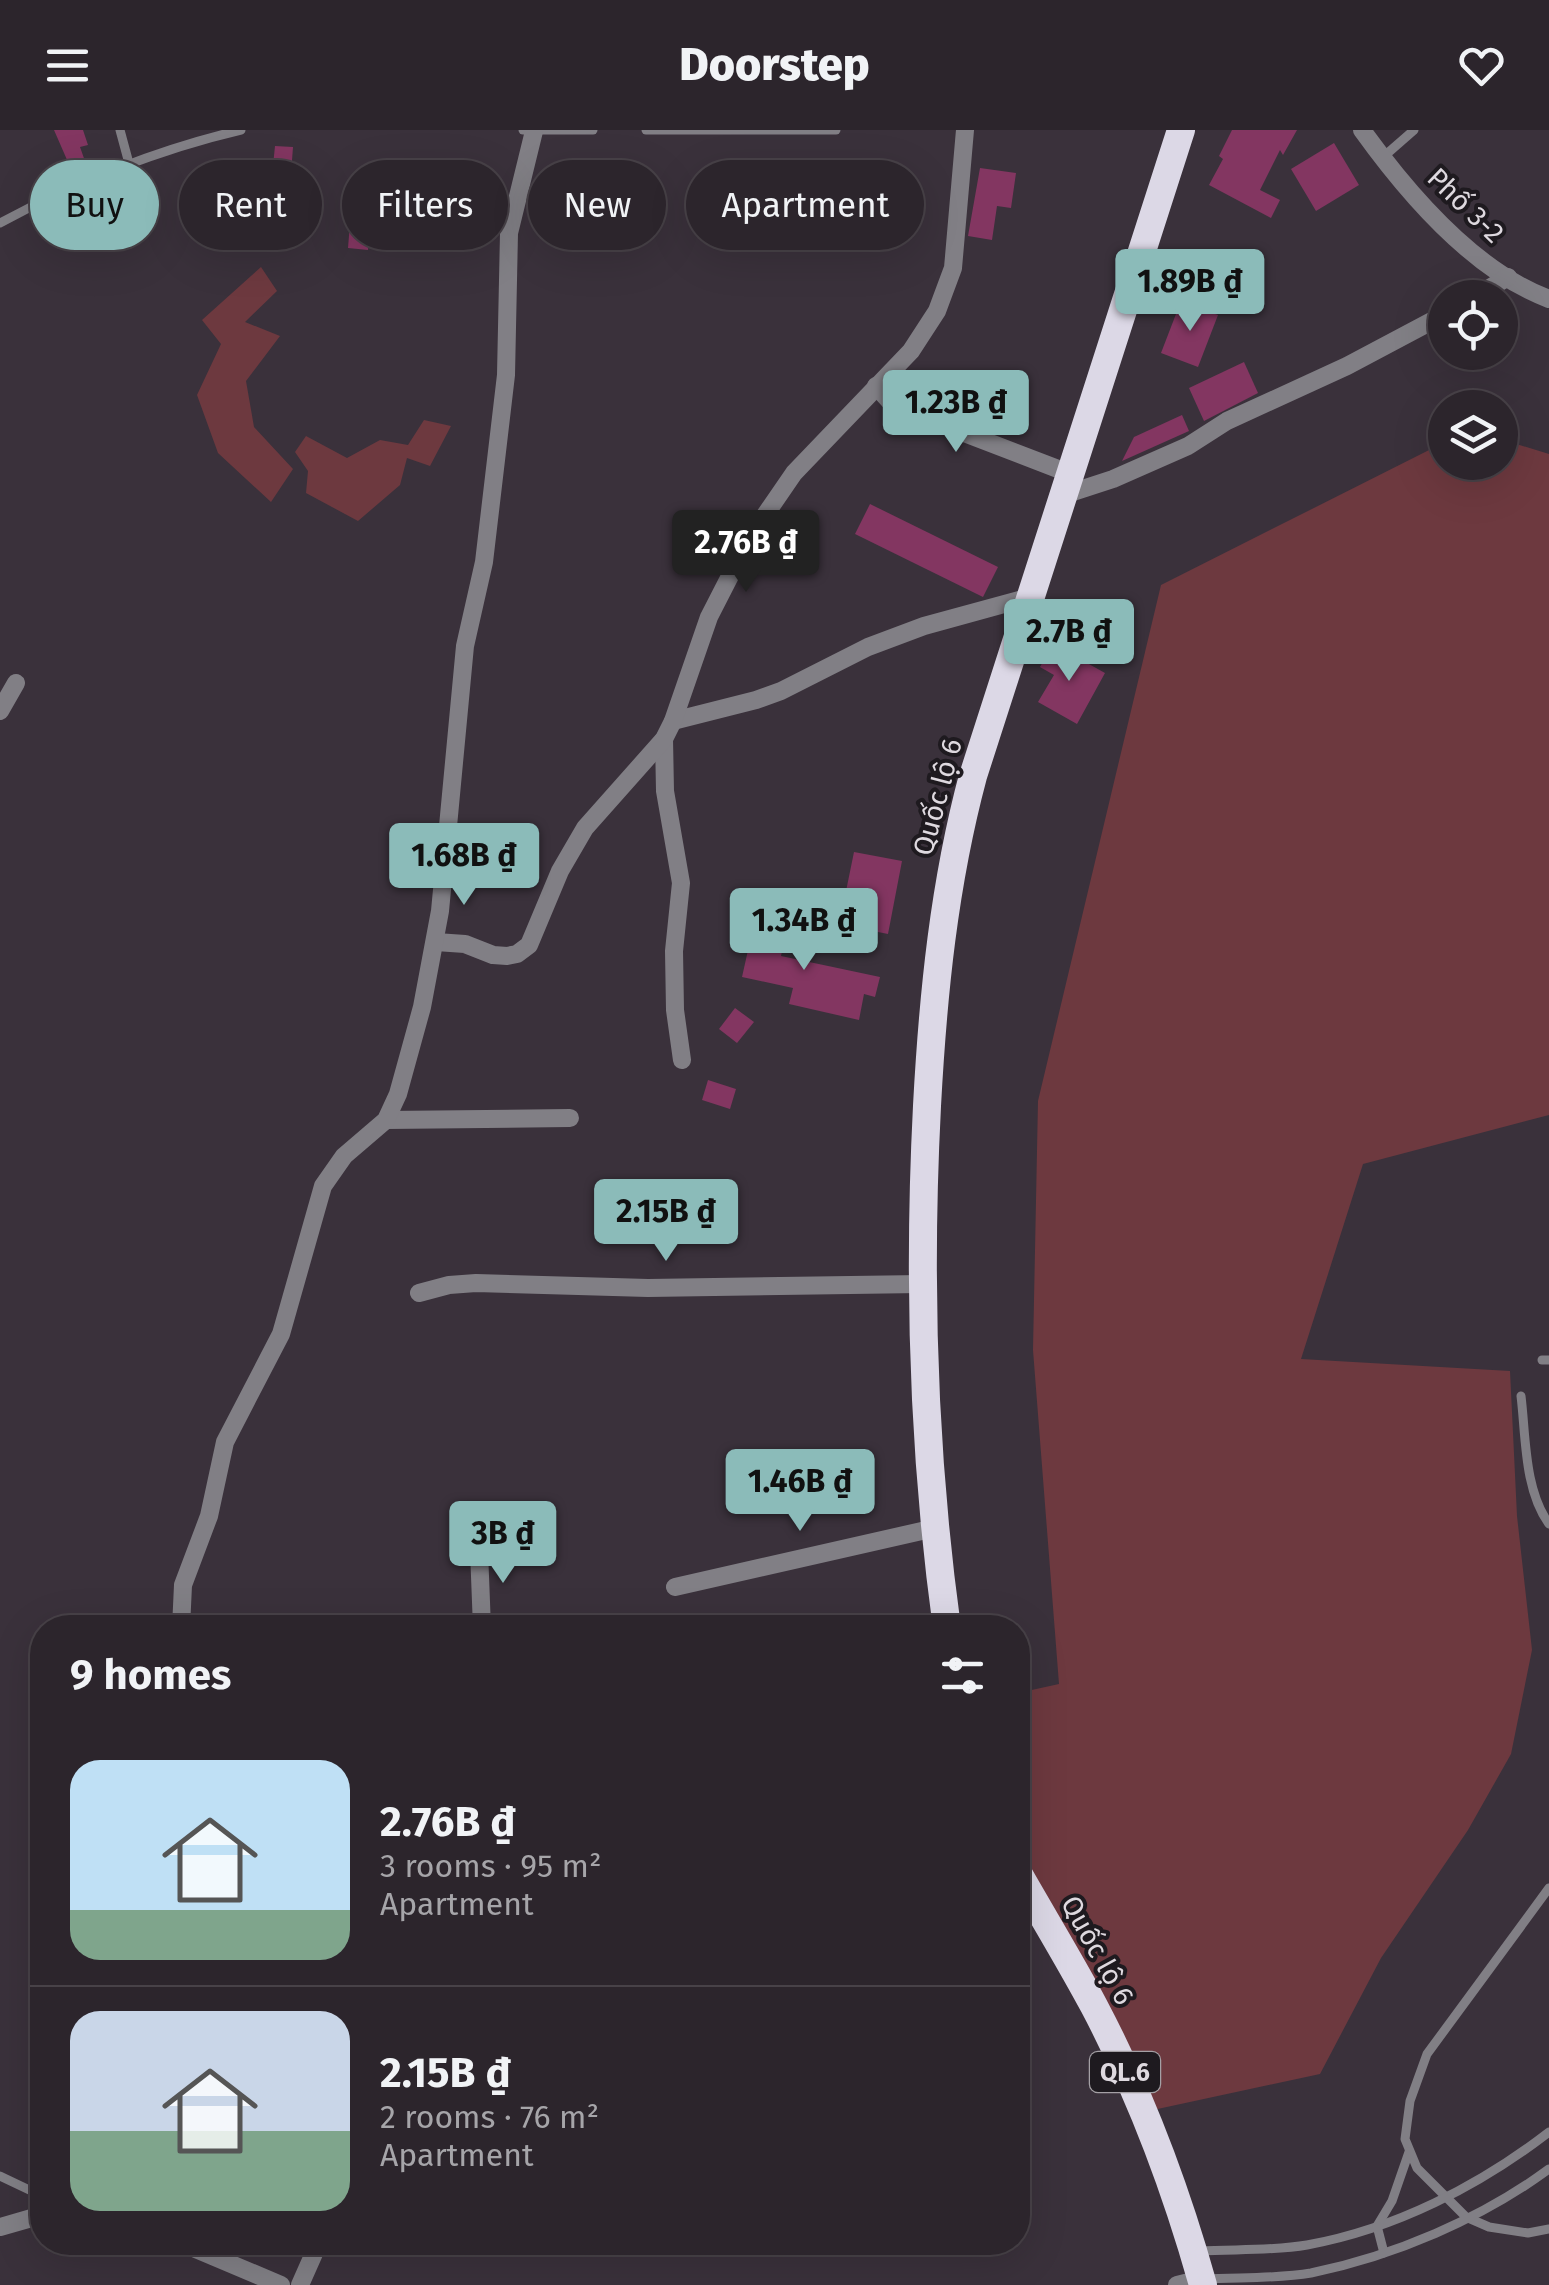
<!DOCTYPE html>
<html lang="en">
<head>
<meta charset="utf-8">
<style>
  body { margin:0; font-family:"Fira Sans",sans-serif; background:#383138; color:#f1f3f6; height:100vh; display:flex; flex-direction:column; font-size:38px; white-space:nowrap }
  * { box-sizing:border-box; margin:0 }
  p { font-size:32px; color:#a6a5a9 }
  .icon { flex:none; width:55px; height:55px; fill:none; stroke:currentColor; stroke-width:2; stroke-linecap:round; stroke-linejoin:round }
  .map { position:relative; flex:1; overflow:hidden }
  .side { position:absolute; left:30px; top:1485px; width:1000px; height:640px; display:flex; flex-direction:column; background:#2c252c; border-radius:40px; box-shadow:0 10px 40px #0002,0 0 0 2px #484248 }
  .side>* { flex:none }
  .banner { position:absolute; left:30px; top:30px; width:1000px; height:90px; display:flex; gap:20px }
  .controls { position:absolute; left:1428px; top:150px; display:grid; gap:20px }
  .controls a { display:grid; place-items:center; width:90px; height:90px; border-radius:50%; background:#2c252c; box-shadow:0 10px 40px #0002,0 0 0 2px #484248; font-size:50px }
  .price { position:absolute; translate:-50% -85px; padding:0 22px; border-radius:10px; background:#8bbbb9; color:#111; font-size:32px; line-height:65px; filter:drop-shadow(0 2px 5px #0008) }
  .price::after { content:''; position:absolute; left:50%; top:60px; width:30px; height:22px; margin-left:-15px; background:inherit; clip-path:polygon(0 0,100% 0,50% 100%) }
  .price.on { background:#222; color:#fff }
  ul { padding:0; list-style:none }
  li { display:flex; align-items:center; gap:30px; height:250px; padding:0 40px }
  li+li { border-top:2px solid #484248 }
  li span { display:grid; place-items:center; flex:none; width:280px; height:200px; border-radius:30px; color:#555 }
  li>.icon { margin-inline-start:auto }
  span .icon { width:120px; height:120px; fill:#fffc; stroke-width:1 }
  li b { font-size:42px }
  h2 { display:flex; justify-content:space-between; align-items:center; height:120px; padding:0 40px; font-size:42px }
  .pill { padding:0 35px; border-radius:45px; background:#2c252c; box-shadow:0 10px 40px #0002,0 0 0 2px #484248; font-size:35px; line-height:90px }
  .pill.on { background:#8bbbb9; color:#111 }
  header { display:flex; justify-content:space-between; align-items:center; height:130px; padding:0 40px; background:#2c252c; font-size:45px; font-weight:800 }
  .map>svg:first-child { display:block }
  .green { fill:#6d393f }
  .building { fill:#833661 }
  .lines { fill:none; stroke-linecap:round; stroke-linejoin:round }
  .service { stroke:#817f85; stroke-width:9 }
  .minor { stroke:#817f85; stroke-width:18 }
  .trunk { stroke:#dcd8e6; stroke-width:28 }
  .labels { text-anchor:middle; stroke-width:8; stroke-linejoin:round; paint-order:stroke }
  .shield { fill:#1e1a1f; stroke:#a4a0a5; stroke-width:2.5 }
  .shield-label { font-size:25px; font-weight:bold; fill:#ded9df }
  .street-label { font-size:28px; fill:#ded9df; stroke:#1e1a1f }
</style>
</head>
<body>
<header><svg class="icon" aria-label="menu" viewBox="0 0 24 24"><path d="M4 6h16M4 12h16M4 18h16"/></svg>Doorstep<svg class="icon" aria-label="heart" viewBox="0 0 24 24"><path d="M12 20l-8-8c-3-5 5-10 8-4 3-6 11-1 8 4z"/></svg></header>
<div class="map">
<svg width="1549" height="2155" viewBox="0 0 1549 2155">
  <rect width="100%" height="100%" fill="#3a313b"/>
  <g class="green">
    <polygon points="261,137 277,161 245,192 280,206 246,251 254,297 293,339 271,372 218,323 197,265 221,214 202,190"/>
    <polygon points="424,290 451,296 430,336 407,328 400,355 358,391 306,363 308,341 295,322 306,306 347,328 380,310 408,315"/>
    <polygon points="1500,309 1549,324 1549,985 1363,1034 1301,1229 1510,1241 1517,1386 1532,1520 1511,1624 1468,1700 1381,1828 1320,1944 1139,1983 1018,1744 1018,1563 1059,1554 1033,1220 1038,971 1161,455 1445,312 1445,332 1500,332"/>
  </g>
  <g class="building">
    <polygon points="54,0 83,0 88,15 80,17 86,34 71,39"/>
    <polygon points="1232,0 1297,0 1283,25 1280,20 1260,60 1280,70 1271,88 1209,55 1223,29 1219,26"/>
    <polygon points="1334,13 1359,55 1316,81 1291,39"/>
    <polygon points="275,16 293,17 290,57 271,55"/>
    <polygon points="573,29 622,31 622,52 572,50"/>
    <polygon points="820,38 821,84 792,85 790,39"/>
    <polygon points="980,38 1016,43 1011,78 997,76 992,110 968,106"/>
    <polygon points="887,55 916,63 911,82 882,74"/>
    <polygon points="350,93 370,96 368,120 348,118"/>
    <polygon points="1181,171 1218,185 1198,237 1161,223"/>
    <polygon points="1244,232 1258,263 1204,291 1189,258"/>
    <polygon points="1182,285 1189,301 1122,331 1134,307"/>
    <polygon points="870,374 998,437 983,467 855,404"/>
    <polygon points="1053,514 1105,543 1077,594 1038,572 1054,545 1040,537"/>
    <polygon points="854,722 902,731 888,804 828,792 828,795 799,790 805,758 845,766"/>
    <polygon points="757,780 789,787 781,826 880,847 875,867 864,864 859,890 789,874 793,858 742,847"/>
    <polygon points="735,878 754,892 737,913 719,899"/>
    <polygon points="708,950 736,959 730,979 702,970"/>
  </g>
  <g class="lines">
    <g class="service">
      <polyline points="120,0 130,37"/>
      <polyline points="523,0 593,0"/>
      <polyline points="646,0 836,0"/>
      <polyline points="1382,28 1414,0"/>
      <path d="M0,93C74,53 159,19 241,0"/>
      <polyline points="1542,1230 1549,1230"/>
      <path d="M1521,1266C1526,1307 1524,1359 1549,1394"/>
      <polyline points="1549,1758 1427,1924 1410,1971 1405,2009 1417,2038 1466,2087 1489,2097 1528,2103 1549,2099"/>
      <polyline points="0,2046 42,2066"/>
      <path d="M1200,2121C1235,2119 1273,2121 1307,2115C1395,2099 1479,2056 1549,2002"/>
      <polyline points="1384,2123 1377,2096 1392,2071 1409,2022"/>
      <path d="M1204,2149C1239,2147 1277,2149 1311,2143C1394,2126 1481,2089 1549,2039"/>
    </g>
    <g class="minor">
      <path d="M1362,0C1408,64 1474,141 1549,169"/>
      <polyline points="1473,168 1508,147"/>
      <polyline points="876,256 894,276 1071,344"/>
      <polyline points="1064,365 1113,349 1188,316 1227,291 1347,236 1445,184"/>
      <polyline points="0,581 16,553"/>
      <polyline points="673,591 756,570 781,561 868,517 924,496 1030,467"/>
      <polyline points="664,609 665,661 681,753 674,821 675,880 682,930"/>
      <polyline points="436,812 465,814 493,825 507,826 517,824 529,815 560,741 585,698 664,609 673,591 709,487 750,407 794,343 911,221 937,181 953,138 965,0"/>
      <polyline points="386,990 570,988"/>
      <polyline points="419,1163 449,1155 476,1153 648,1158 921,1154"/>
      <polyline points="479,1420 482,1498"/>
      <polyline points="675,1457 935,1398"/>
      <polyline points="181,1498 183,1455 209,1386 225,1312 281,1204 323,1056 344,1026 386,990 398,964 422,877 440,781 465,516 484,432 506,245 509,103 534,1"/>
      <polyline points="0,2097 42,2085"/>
      <polyline points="179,2112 281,2155"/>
      <polyline points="300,2155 319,2112"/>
      <polyline points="1177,2155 1201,2149"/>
    </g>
    <g class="trunk">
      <path d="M947,1498C923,1324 918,1150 927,976C933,864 944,754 973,646L1181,0"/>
      <path d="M1018,1743C1043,1787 1070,1831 1094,1876C1141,1965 1176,2059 1203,2155"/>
    </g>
  </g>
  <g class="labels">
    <rect class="shield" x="1090" y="1922" width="70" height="40" rx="8"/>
    <g class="shield-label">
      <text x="1125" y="1951">QL.6</text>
    </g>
    <g class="street-label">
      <text transform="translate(1466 75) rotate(44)" y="10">Phố 3-2</text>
      <text transform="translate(937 667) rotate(-75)" y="10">Quốc lộ 6</text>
      <text transform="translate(1098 1820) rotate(61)" y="10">Quốc lộ 6</text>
    </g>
  </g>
</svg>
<div class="controls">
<a><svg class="icon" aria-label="locate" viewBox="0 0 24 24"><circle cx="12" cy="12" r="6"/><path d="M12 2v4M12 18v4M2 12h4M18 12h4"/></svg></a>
<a><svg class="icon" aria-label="layers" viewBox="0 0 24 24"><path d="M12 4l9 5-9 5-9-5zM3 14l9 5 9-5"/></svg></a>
</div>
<b class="price" style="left:1190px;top:204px">1.89B ₫</b>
<b class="price" style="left:956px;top:325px">1.23B ₫</b>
<b class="price on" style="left:746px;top:465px">2.76B ₫</b>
<b class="price" style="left:1069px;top:554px">2.7B ₫</b>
<b class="price" style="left:464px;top:778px">1.68B ₫</b>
<b class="price" style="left:804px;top:843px">1.34B ₫</b>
<b class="price" style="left:666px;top:1134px">2.15B ₫</b>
<b class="price" style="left:800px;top:1404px">1.46B ₫</b>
<b class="price" style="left:503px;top:1456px">3B ₫</b>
<div class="banner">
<a class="pill on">Buy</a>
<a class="pill">Rent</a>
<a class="pill">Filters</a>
<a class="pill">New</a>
<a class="pill">Apartment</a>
</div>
<section class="side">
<h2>9 homes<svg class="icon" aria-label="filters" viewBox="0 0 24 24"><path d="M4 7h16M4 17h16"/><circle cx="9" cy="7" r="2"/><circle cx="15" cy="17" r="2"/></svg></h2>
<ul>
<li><span style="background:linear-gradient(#bfe0f5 75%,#7fa58c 0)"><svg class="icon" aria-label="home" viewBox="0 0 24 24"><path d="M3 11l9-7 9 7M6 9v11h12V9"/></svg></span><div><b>2.76B ₫</b><p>3 rooms · 95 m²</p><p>Apartment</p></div></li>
<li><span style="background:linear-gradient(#c9d6e8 60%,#7fa58c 0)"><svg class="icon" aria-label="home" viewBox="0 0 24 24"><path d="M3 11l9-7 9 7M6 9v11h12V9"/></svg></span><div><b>2.15B ₫</b><p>2 rooms · 76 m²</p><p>Apartment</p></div></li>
</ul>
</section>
</div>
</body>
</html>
